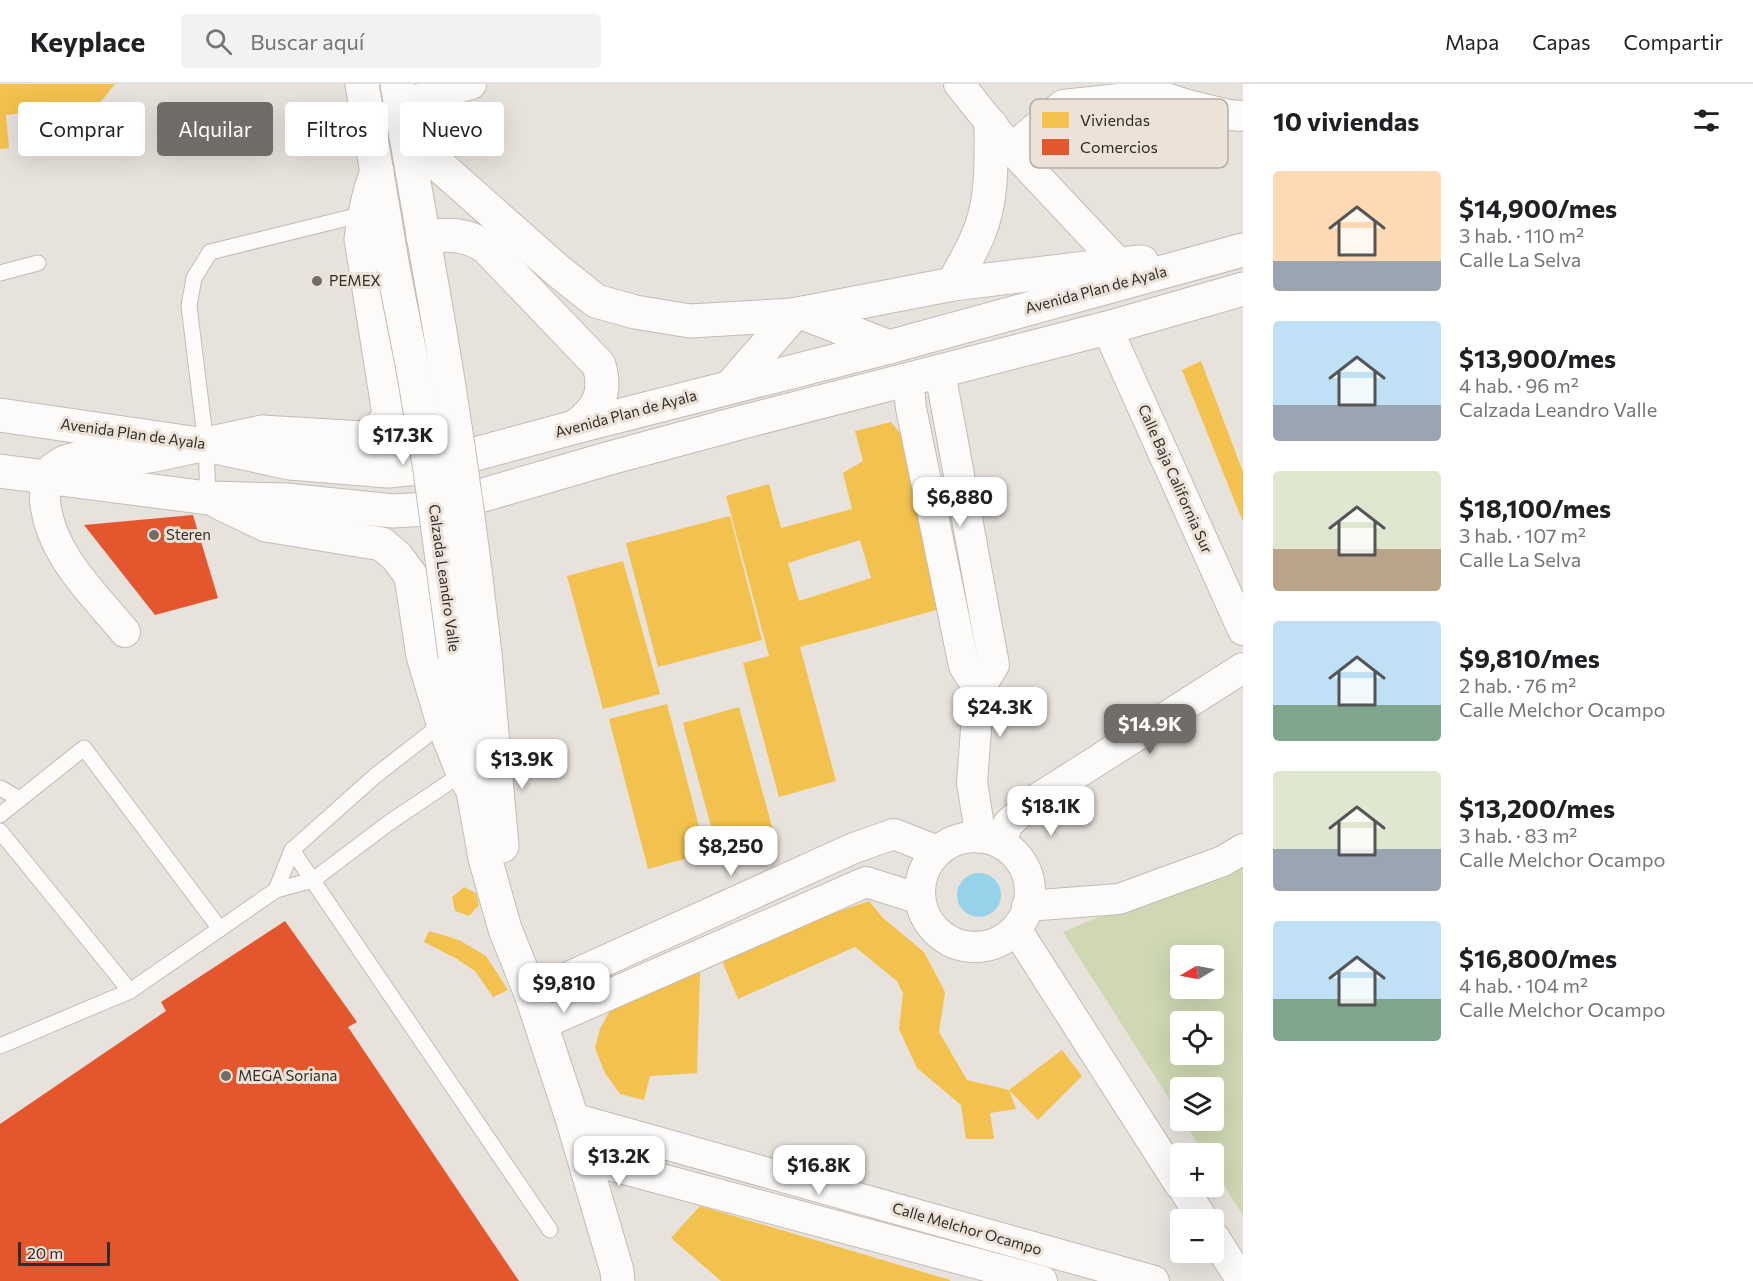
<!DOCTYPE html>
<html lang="es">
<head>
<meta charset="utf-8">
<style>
  body { margin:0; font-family:Commissioner,sans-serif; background:#f2f2f2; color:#202124; height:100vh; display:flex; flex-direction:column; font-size:22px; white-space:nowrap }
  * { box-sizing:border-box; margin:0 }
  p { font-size:20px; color:#757577 }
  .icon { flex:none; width:33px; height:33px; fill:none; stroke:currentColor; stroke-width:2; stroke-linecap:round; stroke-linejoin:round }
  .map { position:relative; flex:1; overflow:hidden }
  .details { display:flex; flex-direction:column; background:#fff; width:510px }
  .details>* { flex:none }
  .hud { position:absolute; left:18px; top:18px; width:570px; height:54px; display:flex; gap:12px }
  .needle { width:39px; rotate:260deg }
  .controls { position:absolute; left:1170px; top:861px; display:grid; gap:12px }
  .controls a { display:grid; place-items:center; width:54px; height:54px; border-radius:6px; background:#fff; box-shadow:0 6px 24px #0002; font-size:30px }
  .scale { position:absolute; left:18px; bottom:15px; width:92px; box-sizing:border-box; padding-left:6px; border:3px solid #312d29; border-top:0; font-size:16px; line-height:21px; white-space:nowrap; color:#312d29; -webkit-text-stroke:4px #ece2d8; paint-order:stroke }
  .price { position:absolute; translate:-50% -51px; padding:0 14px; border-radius:12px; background:#fff; color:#222; font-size:20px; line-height:39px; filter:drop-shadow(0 2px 3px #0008) }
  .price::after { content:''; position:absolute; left:50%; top:36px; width:18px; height:14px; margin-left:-9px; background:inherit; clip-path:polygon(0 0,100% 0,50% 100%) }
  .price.selected { background:#716c68; color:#fff }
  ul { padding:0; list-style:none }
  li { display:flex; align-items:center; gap:18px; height:150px; padding:0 30px }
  li span { display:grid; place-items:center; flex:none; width:168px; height:120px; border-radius:6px; color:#555 }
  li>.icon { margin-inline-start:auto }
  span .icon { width:72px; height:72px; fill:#fffc; stroke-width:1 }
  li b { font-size:26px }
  h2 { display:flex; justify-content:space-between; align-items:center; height:72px; padding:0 30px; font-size:26px }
  .tag { padding:0 21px; border-radius:6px; background:#fff; box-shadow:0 6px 24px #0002; font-size:21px; line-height:54px }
  .tag.selected { background:#716c68; color:#fff }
  header { display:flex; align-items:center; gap:36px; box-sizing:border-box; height:84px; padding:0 30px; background:#fff; border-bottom:2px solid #e0e0e0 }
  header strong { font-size:28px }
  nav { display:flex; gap:33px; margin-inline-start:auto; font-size:21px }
  .search { width:420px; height:54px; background:#f2f2f2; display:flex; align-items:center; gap:15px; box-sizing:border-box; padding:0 21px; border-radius:6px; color:#757577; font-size:22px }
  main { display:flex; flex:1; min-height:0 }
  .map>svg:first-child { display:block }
  .green { fill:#cfd8b3; fill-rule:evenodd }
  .water { fill:#96d2e9 }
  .homes { fill:#f2c14e; fill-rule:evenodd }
  .shops { fill:#e4572e }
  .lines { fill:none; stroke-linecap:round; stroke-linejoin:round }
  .service-casing { stroke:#c0bcb7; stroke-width:17 }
  .minor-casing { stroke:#c0bcb7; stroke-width:32 }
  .tertiary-casing { stroke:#c0bcb7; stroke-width:35 }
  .primary-casing { stroke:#c0bcb7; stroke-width:35 }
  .service { stroke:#fcfbfa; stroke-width:15 }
  .minor { stroke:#fcfbfa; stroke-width:30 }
  .tertiary { stroke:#fcfbfa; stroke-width:33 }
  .primary { stroke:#fcfbfa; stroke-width:33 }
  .tertiary-bridge-casing { stroke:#c0bcb7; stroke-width:35; stroke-linecap:butt }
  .tertiary-bridge { stroke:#fcfbfa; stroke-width:33 }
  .poi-dot { fill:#716c68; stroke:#ece2d8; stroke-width:2 }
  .labels { text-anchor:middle; stroke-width:6; stroke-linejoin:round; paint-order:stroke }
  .poi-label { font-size:15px; fill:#312d29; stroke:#ece2d8; text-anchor:start }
  .street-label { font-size:15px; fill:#312d29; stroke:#ece2d8 }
  .key { fill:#ece2d8; stroke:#b4aca4; stroke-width:1.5 }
  .key-label { font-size:16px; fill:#312d29 }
</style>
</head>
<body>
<header>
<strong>Keyplace</strong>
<div class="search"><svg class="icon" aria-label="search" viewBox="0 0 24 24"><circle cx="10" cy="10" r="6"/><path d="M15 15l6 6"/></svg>Buscar aquí</div>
<nav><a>Mapa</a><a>Capas</a><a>Compartir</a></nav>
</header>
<main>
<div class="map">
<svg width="1243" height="1197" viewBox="0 0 1243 1197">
  <rect width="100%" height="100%" fill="#e8e2dc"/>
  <path class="green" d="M1243,772V1132L1214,1085V1070L1204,1069L1183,1037L1214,1036V1004H1180V1032L1063,848ZM1180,872H1214V904H1180ZM1180,938H1214V970H1180Z"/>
  <circle class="water" cx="979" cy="811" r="22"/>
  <g class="homes">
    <polygon points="0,0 115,0 98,21 6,31 9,64 0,65"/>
    <polygon points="1201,277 1243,388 1243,438 1182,286"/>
    <path d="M891,338L903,353L948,523L800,563L836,697L779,713L743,579L769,572L726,412L769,400L781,444L852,425L843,389L863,377L855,347ZM860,456L871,494L799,517L788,479Z"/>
    <polygon points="730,432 762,556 658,583 626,459"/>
    <polygon points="623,477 660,610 603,625 567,492"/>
    <polygon points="667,620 706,769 648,785 609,635"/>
    <polygon points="739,623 776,757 719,772 683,639"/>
    <polygon points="464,803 476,809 479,821 469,832 455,827 452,813"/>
    <polygon points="869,817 883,834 924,868 945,908 939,948 967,996 1009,1006 1062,966 1082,992 1038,1036 1009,1006 1016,1025 990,1029 994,1055 966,1055 961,1021 917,984 899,945 903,909 897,897 855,863 738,915 722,877 826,832"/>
    <polygon points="429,847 459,856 486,872 508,906 493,913 475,887 457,875 424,858"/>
    <polygon points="700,889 697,989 650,992 644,1016 620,1010 605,989 595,964 600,945 613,921 673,894"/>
    <polygon points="700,1122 950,1196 950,1197 721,1197 671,1154"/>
  </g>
  <g class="shops">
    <polygon points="193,431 218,514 155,531 84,441"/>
    <polygon points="285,837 357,938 348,943 519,1197 0,1197 0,1040 166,927 161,918"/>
  </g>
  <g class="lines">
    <g class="service-casing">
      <g id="service">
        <polyline points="0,189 38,179"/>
        <polyline points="208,414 206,361 189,222 194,194 210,168 364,130"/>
        <polyline points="0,704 20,715"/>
        <polyline points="0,731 84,664 220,845"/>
        <polyline points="0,747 130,907"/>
        <polyline points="292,766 550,1146"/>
        <polyline points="276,806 292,766 375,692 443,639"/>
        <polyline points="0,962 130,907 276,806 313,796 390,738 463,689"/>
      </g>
    </g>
    <g class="minor-casing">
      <g id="minor">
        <polyline points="959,0 1011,65 1119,180"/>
        <polyline points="1143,0 1156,11 1188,21 1229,31 1243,32"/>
        <polyline points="400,15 417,16 471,0"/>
        <polyline points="1011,65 1063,21 1156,11"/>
        <polyline points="1107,244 1243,546"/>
        <polyline points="940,288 994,581 979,605 972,699 981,754"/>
        <polyline points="908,296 911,324 964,582 979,605"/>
        <path d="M48,394C47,401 44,410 45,417C50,470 93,509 125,548"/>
        <circle cx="975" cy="808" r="55"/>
        <polyline points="1000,759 1008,740 1032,718 1243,584"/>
        <polyline points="1027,822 1119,815 1223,777 1243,765"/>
        <polyline points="1016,845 1180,1101"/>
        <polyline points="531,910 854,764 894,750 937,767"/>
        <polyline points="540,941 866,798 920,815"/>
        <polyline points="572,1034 1154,1197"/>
        <polyline points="583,1074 1042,1197"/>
        <polyline points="1182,1102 1203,1136"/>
        <polyline points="1214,1153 1242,1197"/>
      </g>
    </g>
    <g class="tertiary-casing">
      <g id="tertiary">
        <polyline points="362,0 393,184"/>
        <polyline points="397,0 427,173"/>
        <polyline points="485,570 502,762"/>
        <polyline points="455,572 473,707 485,774 505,845 531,910 572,1034 617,1187 618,1197"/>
      </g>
    </g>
    <g class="primary-casing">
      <g id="primary">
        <polyline points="406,52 557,186 596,217 635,228 690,237 793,231 953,200 1119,180 1142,178"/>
        <path d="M423,153C447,150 467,149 487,164L599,281C607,309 599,325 575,343"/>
        <path d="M953,200C962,183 972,167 979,149C993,115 991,77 991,41"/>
        <polyline points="803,229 889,263"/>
        <polyline points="730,303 793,231"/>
        <polyline points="0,331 206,361 290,379 388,387 427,383 575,343 889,263 1243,166"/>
        <polyline points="0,387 208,414 286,416 393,427 428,425 466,416 610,374 739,339 1107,244 1243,205"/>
        <path d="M48,394L54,385L65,378L79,374L93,373L129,375L150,372L262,348L363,354L379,347L389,330L361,155C364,131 368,110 377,87"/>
        <polyline points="218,418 266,441 382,460 397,473 411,492 423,572 443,639 463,689 473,707"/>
      </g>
    </g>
    <use href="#service" class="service"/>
    <use href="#minor" class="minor"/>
    <use href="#tertiary" class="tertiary"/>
    <use href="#primary" class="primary"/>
    <g class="tertiary-bridge-casing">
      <g id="tertiary-bridge">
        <path d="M427,173C451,305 470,437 485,570"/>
        <polyline points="393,184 413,285 430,386 455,572"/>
      </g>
    </g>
    <use href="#tertiary-bridge" class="tertiary-bridge"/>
  </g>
  <g class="poi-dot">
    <circle cx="317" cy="197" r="6"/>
    <circle cx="154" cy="451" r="6"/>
    <circle cx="226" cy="992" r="6"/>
  </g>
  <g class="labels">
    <g class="poi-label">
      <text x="329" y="202">PEMEX</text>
      <text x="166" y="456">Steren</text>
      <text x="238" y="997">MEGA Soriana</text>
    </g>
    <g class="street-label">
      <text transform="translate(1096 206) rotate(-15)" y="5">Avenida Plan de Ayala</text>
      <text transform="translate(626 330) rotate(-15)" y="5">Avenida Plan de Ayala</text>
      <text transform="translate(133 350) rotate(8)" y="5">Avenida Plan de Ayala</text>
      <text transform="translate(1175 395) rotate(66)" y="5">Calle Baja California Sur</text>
      <text transform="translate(444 494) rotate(82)" y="5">Calzada Leandro Valle</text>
      <text transform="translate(967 1145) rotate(16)" y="5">Calle Melchor Ocampo</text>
    </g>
  </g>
  <rect x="1030" y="15" width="198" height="69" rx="9" class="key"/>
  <rect x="1042" y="28" width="27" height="16" fill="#f2c14e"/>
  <rect x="1042" y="55" width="27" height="16" fill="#e4572e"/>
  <g class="key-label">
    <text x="1080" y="42">Viviendas</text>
    <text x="1080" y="69">Comercios</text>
  </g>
</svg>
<div class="controls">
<a><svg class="needle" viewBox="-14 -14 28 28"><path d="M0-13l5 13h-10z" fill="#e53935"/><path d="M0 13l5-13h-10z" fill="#757577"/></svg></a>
<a><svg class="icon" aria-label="locate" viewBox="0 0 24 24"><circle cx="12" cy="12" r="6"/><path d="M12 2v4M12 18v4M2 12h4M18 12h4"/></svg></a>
<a><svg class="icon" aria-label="layers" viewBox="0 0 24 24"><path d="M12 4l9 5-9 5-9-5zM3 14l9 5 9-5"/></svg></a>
<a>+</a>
<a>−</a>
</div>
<div class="scale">20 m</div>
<b class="price" style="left:403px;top:382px">$17.3K</b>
<b class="price" style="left:960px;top:444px">$6,880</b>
<b class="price" style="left:1000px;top:654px">$24.3K</b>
<b class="price selected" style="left:1150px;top:671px">$14.9K</b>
<b class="price" style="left:522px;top:706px">$13.9K</b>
<b class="price" style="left:1051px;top:753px">$18.1K</b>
<b class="price" style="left:731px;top:793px">$8,250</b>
<b class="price" style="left:564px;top:930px">$9,810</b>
<b class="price" style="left:619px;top:1103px">$13.2K</b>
<b class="price" style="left:819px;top:1112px">$16.8K</b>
<div class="hud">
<a class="tag">Comprar</a>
<a class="tag selected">Alquilar</a>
<a class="tag">Filtros</a>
<a class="tag">Nuevo</a>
</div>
</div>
<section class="details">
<h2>10 viviendas<svg class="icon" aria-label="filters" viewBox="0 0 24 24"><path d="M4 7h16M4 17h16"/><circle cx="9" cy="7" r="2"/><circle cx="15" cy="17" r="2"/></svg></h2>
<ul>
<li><span style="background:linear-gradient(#ffd9b3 75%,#9aa5b1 0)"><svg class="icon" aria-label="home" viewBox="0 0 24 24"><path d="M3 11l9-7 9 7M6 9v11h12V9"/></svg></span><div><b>$14,900/mes</b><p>3 hab. · 110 m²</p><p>Calle La Selva</p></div></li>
<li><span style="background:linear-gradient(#bfe0f5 70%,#9aa5b1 0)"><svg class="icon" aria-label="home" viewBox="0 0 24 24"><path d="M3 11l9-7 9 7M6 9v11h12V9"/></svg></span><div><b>$13,900/mes</b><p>4 hab. · 96 m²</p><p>Calzada Leandro Valle</p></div></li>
<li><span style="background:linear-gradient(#dfe7d0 65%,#b9a48a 0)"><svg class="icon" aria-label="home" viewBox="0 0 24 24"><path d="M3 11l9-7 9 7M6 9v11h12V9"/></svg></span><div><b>$18,100/mes</b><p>3 hab. · 107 m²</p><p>Calle La Selva</p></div></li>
<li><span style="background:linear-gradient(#bfe0f5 70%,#7fa58c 0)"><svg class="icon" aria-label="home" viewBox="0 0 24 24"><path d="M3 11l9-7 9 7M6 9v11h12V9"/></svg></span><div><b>$9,810/mes</b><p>2 hab. · 76 m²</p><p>Calle Melchor Ocampo</p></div></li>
<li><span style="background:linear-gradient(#dfe7d0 65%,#9aa5b1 0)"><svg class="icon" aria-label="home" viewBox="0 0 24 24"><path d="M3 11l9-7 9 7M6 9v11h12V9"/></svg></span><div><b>$13,200/mes</b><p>3 hab. · 83 m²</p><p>Calle Melchor Ocampo</p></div></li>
<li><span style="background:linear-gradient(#bfe0f5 65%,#7fa58c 0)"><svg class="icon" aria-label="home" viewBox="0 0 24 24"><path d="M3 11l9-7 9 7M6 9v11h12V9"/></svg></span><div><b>$16,800/mes</b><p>4 hab. · 104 m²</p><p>Calle Melchor Ocampo</p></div></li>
</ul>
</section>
</main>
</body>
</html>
